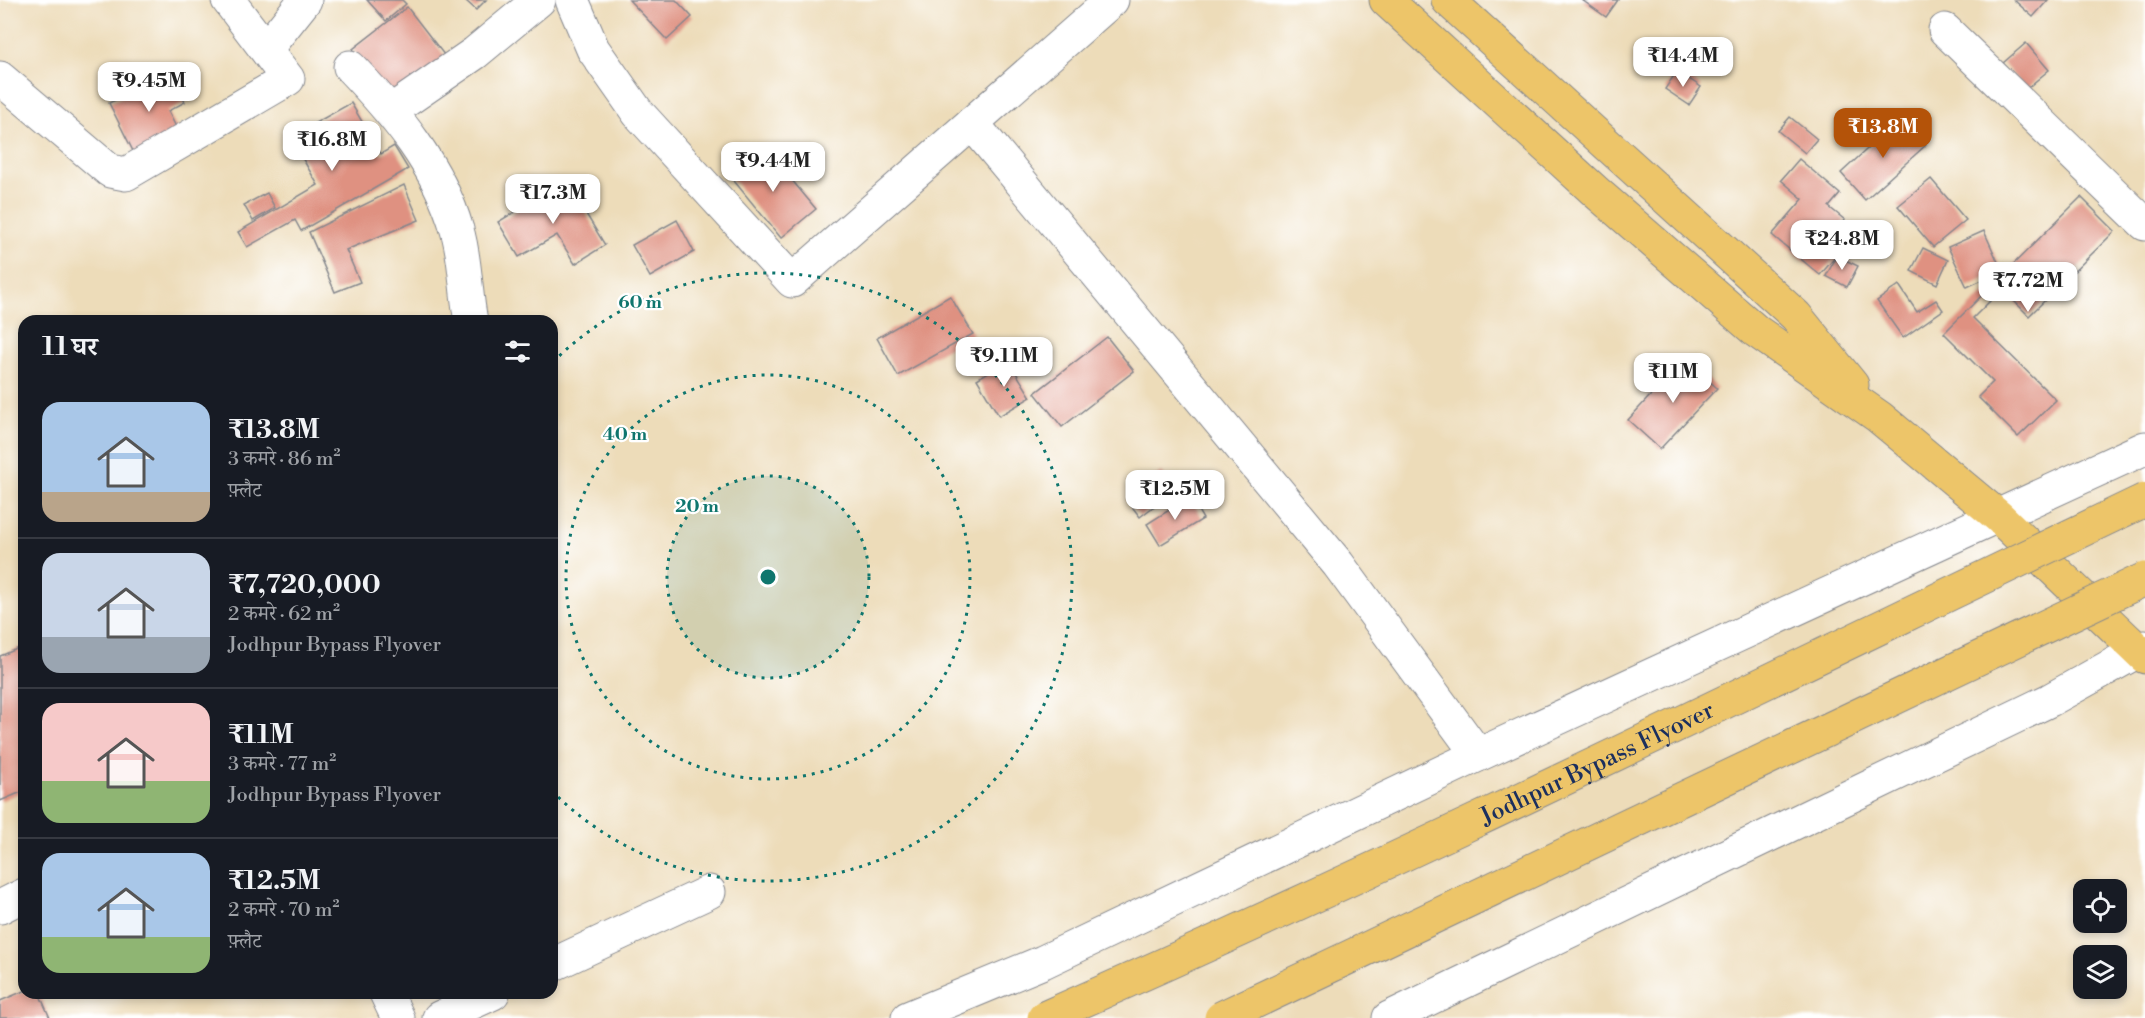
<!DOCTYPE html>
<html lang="hi">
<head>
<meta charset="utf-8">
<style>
  body { margin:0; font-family:"Libre Bodoni","Noto Serif Devanagari",serif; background:#20242c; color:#f1f3f6; height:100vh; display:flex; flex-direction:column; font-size:22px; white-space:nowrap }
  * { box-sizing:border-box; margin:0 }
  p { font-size:20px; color:#9ea1a6 }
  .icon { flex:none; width:33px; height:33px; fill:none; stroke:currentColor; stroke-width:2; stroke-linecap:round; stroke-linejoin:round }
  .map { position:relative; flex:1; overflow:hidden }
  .details { position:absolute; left:18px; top:315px; width:540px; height:684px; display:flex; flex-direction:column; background:#171b24; border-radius:18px; box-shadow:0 3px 9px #0003 }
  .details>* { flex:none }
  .fabs { position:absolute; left:2073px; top:879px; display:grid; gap:12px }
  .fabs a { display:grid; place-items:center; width:54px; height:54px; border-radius:12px; background:#171b24; box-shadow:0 3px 9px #0003; font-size:30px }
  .price { position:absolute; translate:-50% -51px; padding:0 14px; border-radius:12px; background:#fff; color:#222; font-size:20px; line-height:39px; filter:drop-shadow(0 2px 3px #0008) }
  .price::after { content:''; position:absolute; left:50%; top:36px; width:18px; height:14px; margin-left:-9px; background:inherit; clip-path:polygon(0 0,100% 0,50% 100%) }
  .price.on { background:#b45309; color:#fff }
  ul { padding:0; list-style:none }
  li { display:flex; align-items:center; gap:18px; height:150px; padding:0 24px }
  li+li { border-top:2px solid #363941 }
  li span { display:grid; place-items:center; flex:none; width:168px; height:120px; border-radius:18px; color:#555 }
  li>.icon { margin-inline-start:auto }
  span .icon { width:72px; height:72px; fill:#fffc; stroke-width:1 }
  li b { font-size:26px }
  h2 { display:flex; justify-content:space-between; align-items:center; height:72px; padding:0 24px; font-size:26px }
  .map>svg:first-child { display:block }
  .building { fill:#df9181 }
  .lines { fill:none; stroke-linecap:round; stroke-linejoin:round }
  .minor-casing { stroke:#84868c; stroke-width:35 }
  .major-casing { stroke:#84868c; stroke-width:35 }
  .minor { stroke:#fff; stroke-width:33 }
  .major { stroke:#edc569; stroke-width:33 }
  .highway-bridge-casing { stroke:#84868c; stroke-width:35; stroke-linecap:butt }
  .highway-bridge { stroke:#edc569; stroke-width:33 }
  .ring { fill:none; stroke:#0f766e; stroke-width:3; stroke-dasharray:3 6 }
  .labels { text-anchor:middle; stroke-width:4.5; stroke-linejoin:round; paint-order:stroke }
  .street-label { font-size:24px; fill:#1b2f5e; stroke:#fff }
  .centre { fill:#0f766e; stroke:#fff; stroke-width:3 }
  .ring-label { font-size:18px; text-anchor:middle; font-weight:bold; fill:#0f766e; stroke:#fff; stroke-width:4.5; stroke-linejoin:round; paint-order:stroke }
</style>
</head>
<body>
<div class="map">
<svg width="2145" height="1018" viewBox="0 0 2145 1018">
  <rect width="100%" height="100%" fill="#fff"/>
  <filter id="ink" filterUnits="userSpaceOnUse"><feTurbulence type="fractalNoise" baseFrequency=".0167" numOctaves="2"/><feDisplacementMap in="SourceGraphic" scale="12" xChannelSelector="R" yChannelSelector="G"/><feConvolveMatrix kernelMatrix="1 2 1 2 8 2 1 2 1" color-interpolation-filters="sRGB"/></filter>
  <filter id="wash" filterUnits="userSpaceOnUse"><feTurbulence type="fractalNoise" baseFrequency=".008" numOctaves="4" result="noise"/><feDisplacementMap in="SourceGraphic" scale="24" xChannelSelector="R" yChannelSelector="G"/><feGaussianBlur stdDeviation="1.35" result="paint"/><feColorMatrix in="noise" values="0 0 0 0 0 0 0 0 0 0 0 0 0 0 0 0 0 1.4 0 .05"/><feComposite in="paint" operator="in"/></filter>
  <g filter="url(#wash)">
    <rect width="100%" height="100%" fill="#eddcb9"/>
    <g id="blocks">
      <g class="building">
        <polygon points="367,0 402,0 406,4 386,21"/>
        <polygon points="465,0 486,0 476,10"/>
        <polygon points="629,0 676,0 692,17 667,40"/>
        <polygon points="1582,0 1618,0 1606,17"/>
        <polygon points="2014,0 2048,0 2033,17"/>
        <polygon points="407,7 452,65 393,106 353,49"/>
        <polygon points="2026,43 2049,70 2025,90 2003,63"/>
        <polygon points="1677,71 1701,87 1689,105 1665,89"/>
        <polygon points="171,73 185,102 168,111 179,133 135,155 109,103"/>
        <polygon points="351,103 381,154 394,146 408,169 301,231 295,220 247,247 238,232 318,185 290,137"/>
        <polygon points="1790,117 1817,139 1805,153 1778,131"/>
        <polygon points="1901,118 1926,145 1865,200 1841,173"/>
        <polygon points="765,148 816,209 781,238 730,176"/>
        <polygon points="1799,159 1840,194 1829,207 1845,220 1826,242 1839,253 1820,275 1772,235 1803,199 1781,180"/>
        <polygon points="1931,179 1966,220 1933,247 1898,206"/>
        <polygon points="566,181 605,245 575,264 557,235 519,257 498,222"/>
        <polygon points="404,185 419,220 346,250 360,282 335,292 309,232"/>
        <polygon points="267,193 275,208 253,221 244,205"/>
        <polygon points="2081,197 2115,231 2029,316 2002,289 1973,318 2056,400 2018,437 1978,397 1993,382 1944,333"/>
        <polygon points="677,220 694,252 650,277 632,245"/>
        <polygon points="1984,231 2002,271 1967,287 1948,247"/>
        <polygon points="1923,248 1948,260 1937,284 1911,271"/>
        <polygon points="1837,256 1858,266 1847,287 1826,276"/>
        <polygon points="1899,285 1917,312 1936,300 1943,310 1903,338 1877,301"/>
        <polygon points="950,296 973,334 898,376 877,338"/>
        <polygon points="1107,337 1134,371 1062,427 1035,393"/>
        <polygon points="1685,358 1717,388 1660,449 1628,420"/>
        <polygon points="1008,360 1031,397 999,416 977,379"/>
        <polygon points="1161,472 1175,490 1140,517 1126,499"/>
        <polygon points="1190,497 1203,519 1160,545 1147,524"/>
        <polygon points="24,646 24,791 0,801 0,656"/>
        <polygon points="24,991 39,993 50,1018 0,1018 0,1001"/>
      </g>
    </g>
  </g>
  <g filter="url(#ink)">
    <use href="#blocks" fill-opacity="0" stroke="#84868c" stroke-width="1.5"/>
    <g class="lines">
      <g class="minor-casing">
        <g id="minor">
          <polyline points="572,0 593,49 638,113 792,281 1112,0"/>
          <polyline points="1945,30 2145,224"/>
          <polyline points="266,49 305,0"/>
          <path d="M350,67C395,114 439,166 457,230C466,259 465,292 471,321"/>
          <polyline points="0,78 110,171 126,174 288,79 228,0"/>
          <polyline points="391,111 475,53 539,0"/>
          <polyline points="972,123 1338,564 1478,755"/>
          <polyline points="0,907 24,895"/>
          <polyline points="552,965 709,892"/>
          <polyline points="386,993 398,1018"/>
          <polyline points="439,1018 493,993"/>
          <polyline points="908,1018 1043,962 1478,755 2145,448"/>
          <polyline points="1389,1018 2050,700 2145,647"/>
        </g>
      </g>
      <g class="major-casing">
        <g id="major">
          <polyline points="1386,0 1596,192 1756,331 1879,417 1999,517 2145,657"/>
          <polyline points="1448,0 1796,316 1852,385"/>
        </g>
      </g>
      <use href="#minor" class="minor"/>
      <use href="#major" class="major"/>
      <g class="highway-bridge-casing">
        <g id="highway-bridge">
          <path id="s1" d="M1044,1018C1415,855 1779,675 2145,500"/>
          <polyline points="1221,1018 2145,579"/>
        </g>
      </g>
      <use href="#highway-bridge" class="highway-bridge"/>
    </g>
  </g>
  <circle cx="768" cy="577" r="101" fill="#0f766e" fill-opacity=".12"/>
  <g class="ring">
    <circle cx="768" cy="577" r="101"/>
    <circle cx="768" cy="577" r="202"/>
    <path d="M553 362A304 304 0 1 1 553 792"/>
  </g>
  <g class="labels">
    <g class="street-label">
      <text dy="8" stroke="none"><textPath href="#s1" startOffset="609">Jodhpur Bypass Flyover</textPath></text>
    </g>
  </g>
  <circle cx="768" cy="577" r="9" class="centre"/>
  <g class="ring-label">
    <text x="640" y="308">60 m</text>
    <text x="625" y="440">40 m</text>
    <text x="697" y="512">20 m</text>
  </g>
</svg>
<div class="fabs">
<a><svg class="icon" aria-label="locate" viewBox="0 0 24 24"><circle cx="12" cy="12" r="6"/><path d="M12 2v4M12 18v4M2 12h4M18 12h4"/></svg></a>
<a><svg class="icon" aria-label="layers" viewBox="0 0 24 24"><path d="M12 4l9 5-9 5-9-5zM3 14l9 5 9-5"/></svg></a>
</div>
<b class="price" style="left:1683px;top:88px">₹14.4M</b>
<b class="price" style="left:149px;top:113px">₹9.45M</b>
<b class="price on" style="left:1883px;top:159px">₹13.8M</b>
<b class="price" style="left:332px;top:172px">₹16.8M</b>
<b class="price" style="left:773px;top:193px">₹9.44M</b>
<b class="price" style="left:553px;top:225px">₹17.3M</b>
<b class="price" style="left:1842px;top:271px">₹24.8M</b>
<b class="price" style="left:2028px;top:313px">₹7.72M</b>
<b class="price" style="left:1004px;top:388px">₹9.11M</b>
<b class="price" style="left:1673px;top:404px">₹11M</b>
<b class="price" style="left:1175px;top:521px">₹12.5M</b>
<section class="details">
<h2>11 घर<svg class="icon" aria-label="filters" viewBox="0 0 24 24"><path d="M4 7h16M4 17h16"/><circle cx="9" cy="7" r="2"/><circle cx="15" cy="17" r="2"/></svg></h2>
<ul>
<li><span style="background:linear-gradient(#a9c7e8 75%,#b9a48a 0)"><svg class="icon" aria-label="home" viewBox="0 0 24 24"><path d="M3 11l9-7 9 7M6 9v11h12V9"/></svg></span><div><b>₹13.8M</b><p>3 कमरे · 86 m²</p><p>फ़्लैट</p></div></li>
<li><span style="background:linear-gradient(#c9d6e8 70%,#9aa5b1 0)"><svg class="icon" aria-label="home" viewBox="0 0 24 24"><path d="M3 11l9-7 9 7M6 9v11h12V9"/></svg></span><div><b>₹7,720,000</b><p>2 कमरे · 62 m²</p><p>Jodhpur Bypass Flyover</p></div></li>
<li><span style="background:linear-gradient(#f6c9c9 65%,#8fb573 0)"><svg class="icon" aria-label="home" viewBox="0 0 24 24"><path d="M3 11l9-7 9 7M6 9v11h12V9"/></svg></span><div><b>₹11M</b><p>3 कमरे · 77 m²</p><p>Jodhpur Bypass Flyover</p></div></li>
<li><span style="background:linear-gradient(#a9c7e8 70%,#8fb573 0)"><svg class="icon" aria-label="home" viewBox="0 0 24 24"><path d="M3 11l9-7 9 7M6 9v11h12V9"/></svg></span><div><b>₹12.5M</b><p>2 कमरे · 70 m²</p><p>फ़्लैट</p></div></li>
</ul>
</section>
</div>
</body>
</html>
